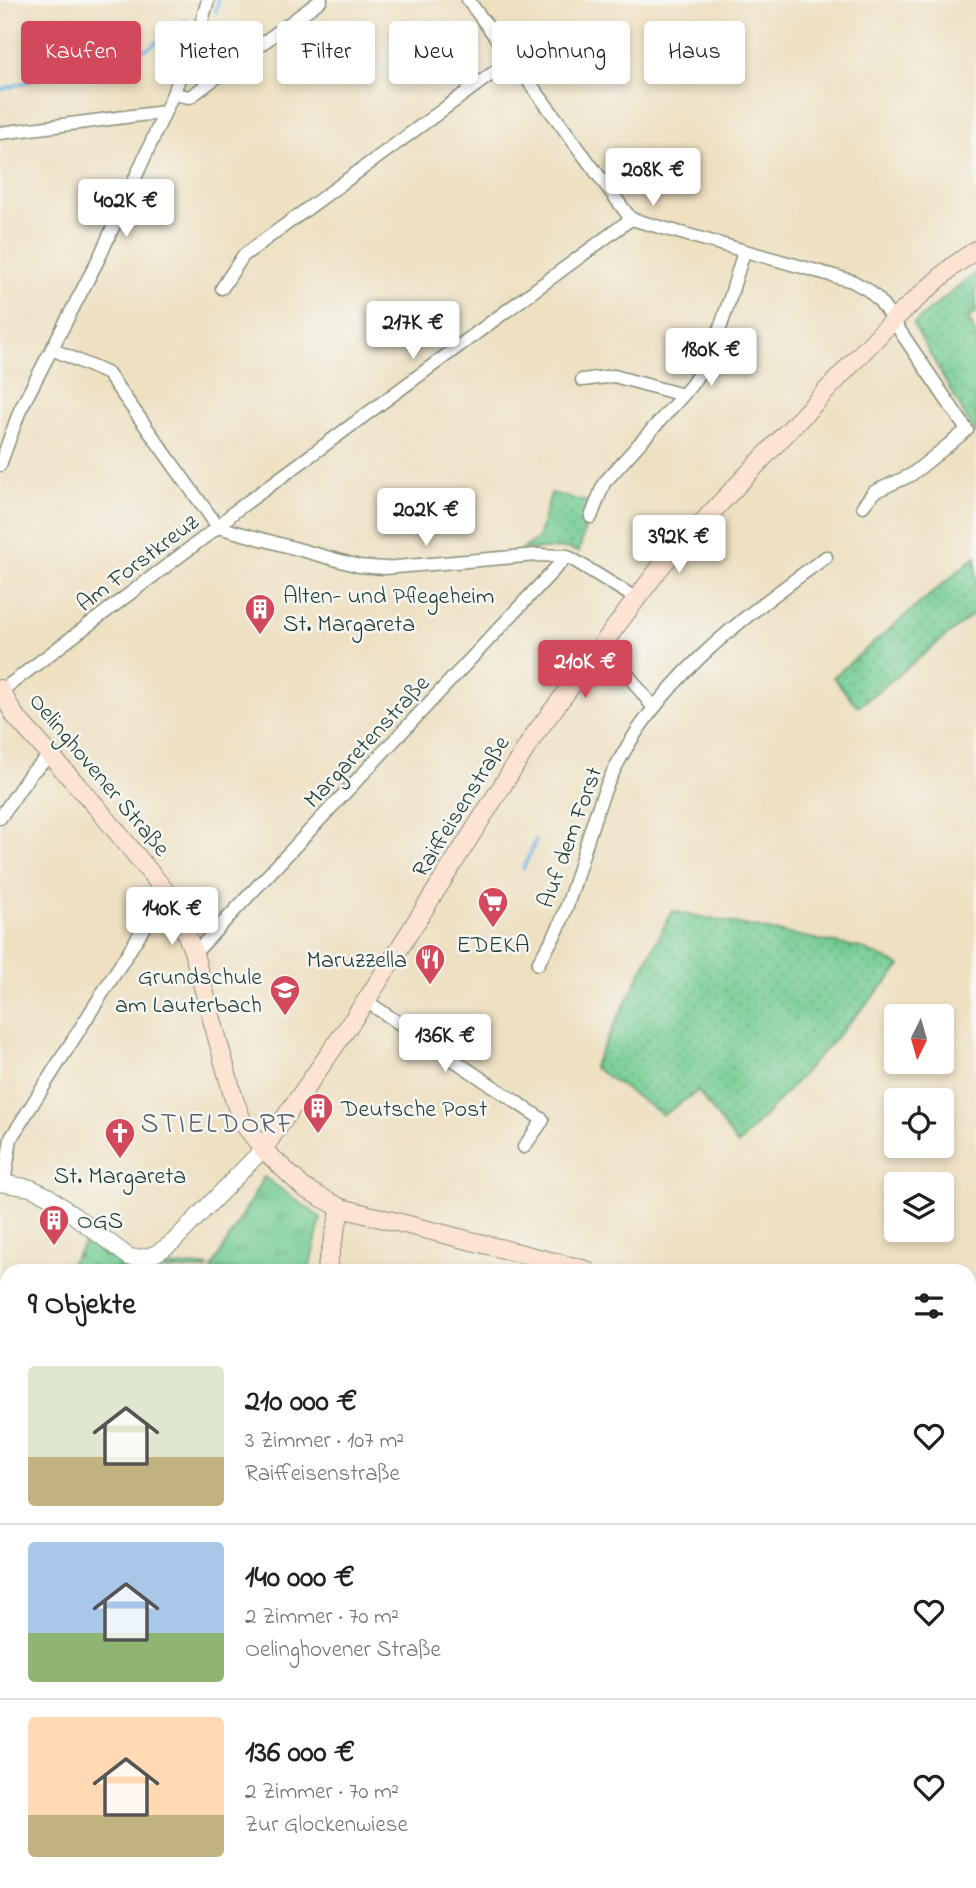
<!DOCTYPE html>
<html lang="de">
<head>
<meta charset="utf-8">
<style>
  body { margin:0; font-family:"Indie Flower",sans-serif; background:#f6f6f6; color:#202124; height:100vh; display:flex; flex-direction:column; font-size:26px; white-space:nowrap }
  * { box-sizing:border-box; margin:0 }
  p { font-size:23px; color:#757577 }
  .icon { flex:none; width:38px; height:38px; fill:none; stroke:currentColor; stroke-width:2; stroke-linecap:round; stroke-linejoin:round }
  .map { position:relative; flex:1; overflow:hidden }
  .drawer { position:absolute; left:0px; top:1264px; width:976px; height:625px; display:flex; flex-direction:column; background:#fff; border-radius:21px 21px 0 0; box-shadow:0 4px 10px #0003 }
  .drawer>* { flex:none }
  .banner { position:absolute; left:21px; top:21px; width:934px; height:63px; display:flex; gap:14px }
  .needle { width:46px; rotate:185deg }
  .buttons { position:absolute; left:884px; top:1004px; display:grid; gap:14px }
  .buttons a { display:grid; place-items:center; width:70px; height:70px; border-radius:7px; background:#fff; box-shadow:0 4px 10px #0003; font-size:35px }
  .price { position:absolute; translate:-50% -60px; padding:0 16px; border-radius:7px; background:#fff; color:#222; font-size:23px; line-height:46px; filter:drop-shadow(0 2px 4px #0008) }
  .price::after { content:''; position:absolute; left:50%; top:42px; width:21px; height:16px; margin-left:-10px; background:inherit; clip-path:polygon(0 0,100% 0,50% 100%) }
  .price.active { background:#d1495b; color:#fff }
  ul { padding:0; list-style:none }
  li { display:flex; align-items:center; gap:21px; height:175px; padding:0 28px }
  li+li { border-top:2px solid #e0e0e0 }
  li span { display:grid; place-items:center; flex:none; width:196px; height:140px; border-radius:7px; color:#555 }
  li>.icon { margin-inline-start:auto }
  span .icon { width:84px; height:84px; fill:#fffc; stroke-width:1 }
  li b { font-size:30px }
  h2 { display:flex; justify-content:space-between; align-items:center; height:84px; padding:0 28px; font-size:30px }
  .chip { padding:0 24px; border-radius:7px; background:#fff; box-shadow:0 4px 10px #0003; font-size:24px; line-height:63px }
  .chip.active { background:#d1495b; color:#fff }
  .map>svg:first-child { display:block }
  .grass { fill:url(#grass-dots); stroke:#488462; stroke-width:2 }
  .cemetery { fill:url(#cemetery-stones); stroke:#488462; stroke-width:2 }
  .park { fill:url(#park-tufts); stroke:#488462; stroke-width:2 }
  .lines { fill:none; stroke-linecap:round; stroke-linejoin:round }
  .stream { stroke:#6db2e3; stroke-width:3.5 }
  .minor-casing { stroke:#868e7a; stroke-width:15 }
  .tertiary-casing { stroke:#868e7a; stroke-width:18 }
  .secondary-casing { stroke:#868e7a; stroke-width:20 }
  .minor { stroke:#fff; stroke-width:12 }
  .tertiary { stroke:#fff; stroke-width:16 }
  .secondary { stroke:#fde3d1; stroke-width:18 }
  .labels { text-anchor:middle; stroke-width:5; stroke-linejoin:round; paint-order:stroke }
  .street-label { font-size:24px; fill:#1f3d34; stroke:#f6f6f2 }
  .poi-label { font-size:24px; fill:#1f3d34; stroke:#f6f6f2; text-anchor:start }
  .quarter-label { font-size:28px; letter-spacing:2px; fill:#5c5e67; stroke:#f6f6f2 }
</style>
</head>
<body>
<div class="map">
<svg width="976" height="1888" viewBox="0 0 976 1888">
  <defs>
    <pattern id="grass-dots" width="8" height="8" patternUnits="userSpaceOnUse" patternTransform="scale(1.75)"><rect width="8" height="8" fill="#71ca90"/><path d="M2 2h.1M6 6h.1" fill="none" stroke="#5ca576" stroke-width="1.8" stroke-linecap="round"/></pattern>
    <pattern id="cemetery-stones" width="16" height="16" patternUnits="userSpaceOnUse" patternTransform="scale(1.75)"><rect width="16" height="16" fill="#71ca90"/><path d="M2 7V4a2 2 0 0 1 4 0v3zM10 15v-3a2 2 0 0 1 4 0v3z" fill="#5ca576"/></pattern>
    <pattern id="park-tufts" width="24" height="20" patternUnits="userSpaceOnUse" patternTransform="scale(1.75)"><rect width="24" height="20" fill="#71ca90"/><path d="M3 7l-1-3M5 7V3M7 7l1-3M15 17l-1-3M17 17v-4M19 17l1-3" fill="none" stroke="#5ca576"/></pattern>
  </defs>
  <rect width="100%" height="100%" fill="#f6f6f2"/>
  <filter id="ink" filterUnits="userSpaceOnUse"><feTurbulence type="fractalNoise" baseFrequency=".0143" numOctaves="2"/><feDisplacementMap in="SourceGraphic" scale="14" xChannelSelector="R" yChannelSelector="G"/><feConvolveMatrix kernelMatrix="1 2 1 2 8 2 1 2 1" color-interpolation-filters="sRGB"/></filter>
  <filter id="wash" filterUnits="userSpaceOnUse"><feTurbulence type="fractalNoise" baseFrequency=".00686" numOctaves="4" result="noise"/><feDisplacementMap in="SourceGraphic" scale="28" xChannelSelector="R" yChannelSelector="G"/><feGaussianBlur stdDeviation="1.57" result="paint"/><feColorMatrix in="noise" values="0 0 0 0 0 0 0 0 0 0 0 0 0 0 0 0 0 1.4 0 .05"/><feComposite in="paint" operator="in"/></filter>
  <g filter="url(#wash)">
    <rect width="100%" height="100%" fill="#eee0c1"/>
    <g class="grass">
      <polygon points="976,272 976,313 968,317 976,336 976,435 913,324"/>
      <polygon points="551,493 591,503 579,552 566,548 521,550 538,538"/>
      <polygon points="976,556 976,612 858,707 833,677"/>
      <polygon points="672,911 861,948 901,966 738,1145 698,1091 663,1115 593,1067"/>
      <polygon points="0,1510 7,1516 7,1591 0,1595"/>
      <polygon points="0,1798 7,1819 7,1881 53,1881 49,1888 0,1888"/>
      <polygon points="976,1844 976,1888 954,1888 957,1881 970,1881 970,1857"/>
    </g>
    <g class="cemetery">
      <polygon points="88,1239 126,1267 208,1266 206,1270 65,1270"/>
      <polygon points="7,1350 7,1505 0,1499 0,1360"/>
    </g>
    <polygon class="park" points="264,1177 321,1218 309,1270 211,1270"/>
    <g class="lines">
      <g class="stream">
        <polyline points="216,12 218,0"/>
        <polyline points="0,90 70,69 101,68 150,47 186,20"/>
        <polyline points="523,869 536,840"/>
        <polyline points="0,1843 7,1847"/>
        <polyline points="32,1888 36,1881"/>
      </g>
    </g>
  </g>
  <g filter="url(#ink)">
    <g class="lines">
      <g class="minor-casing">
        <g id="minor">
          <polyline points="468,0 631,219 852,281 868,290 879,300 967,430 911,475 874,492 863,506"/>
          <polyline points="173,94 190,97 321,0"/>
          <polyline points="0,133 164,112"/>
          <polyline points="222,288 243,256 512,59"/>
          <polyline points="52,349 108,374 218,527"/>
          <path d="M582,380L614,376L683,395C718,356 728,300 744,252"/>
          <polyline points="0,465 20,410 100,256 173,94 199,31 208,0"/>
          <polyline points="591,517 604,483 683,395"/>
          <polyline points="218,527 359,566 384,568 537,555 567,556 637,599"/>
          <polyline points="604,644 653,707"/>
          <polyline points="1,691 218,527 234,512 631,219"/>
          <polyline points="0,818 30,774 51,755"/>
          <polyline points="194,954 567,556"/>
          <path d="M538,964C544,952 553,940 559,927C578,881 587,831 607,785C652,684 739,620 826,557"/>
          <polyline points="366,1001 543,1120 524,1147"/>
          <polyline points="4,1184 11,1138 167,891"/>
          <polyline points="0,1503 7,1509"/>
        </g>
      </g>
      <g class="tertiary-casing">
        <path id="tertiary" d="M0,1183L31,1188L48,1196L129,1257C148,1260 159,1253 174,1241L263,1149"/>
      </g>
      <g class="secondary-casing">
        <g id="secondary">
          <polyline points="0,689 15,716 95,805 175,903 194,954 234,1099 243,1123 263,1149 304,1188 341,1208 586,1270"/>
          <polyline points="263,1149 366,1001 535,734 662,565 893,320 953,266 976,250"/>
          <polyline points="326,1270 341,1208"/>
          <polyline points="970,1641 976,1647"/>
          <polyline points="187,1881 188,1888"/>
        </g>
      </g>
      <use href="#minor" class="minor"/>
      <use href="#tertiary" class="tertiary"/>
      <use href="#secondary" class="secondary"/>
    </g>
  </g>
  <defs>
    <g id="building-pin" transform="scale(1.575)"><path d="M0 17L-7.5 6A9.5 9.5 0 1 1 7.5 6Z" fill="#d1495b" stroke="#f6f6f2"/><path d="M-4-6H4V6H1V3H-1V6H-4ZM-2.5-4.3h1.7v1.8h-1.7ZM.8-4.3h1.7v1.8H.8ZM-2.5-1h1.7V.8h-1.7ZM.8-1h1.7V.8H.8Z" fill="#fff"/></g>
    <g id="supermarket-pin" transform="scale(1.575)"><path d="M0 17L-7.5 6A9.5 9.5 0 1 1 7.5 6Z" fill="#d1495b" stroke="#f6f6f2"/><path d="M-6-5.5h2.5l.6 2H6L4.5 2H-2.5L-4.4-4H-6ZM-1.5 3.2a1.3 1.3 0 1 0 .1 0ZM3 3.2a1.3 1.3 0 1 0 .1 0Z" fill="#fff"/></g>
    <g id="restaurant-pin" transform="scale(1.575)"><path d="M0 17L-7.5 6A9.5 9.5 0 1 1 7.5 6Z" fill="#d1495b" stroke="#f6f6f2"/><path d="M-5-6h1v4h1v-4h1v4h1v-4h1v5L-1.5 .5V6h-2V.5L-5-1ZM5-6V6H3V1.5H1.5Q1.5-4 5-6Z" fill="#fff"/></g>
    <g id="school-pin" transform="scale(1.575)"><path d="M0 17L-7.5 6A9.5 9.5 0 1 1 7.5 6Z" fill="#d1495b" stroke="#f6f6f2"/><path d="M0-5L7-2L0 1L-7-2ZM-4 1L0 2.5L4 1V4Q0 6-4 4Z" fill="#fff"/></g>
    <g id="church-pin" transform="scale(1.575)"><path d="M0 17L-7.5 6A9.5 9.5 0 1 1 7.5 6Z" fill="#d1495b" stroke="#f6f6f2"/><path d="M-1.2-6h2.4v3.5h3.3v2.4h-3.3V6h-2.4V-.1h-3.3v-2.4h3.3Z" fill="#fff"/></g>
  </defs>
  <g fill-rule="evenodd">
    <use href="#building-pin" x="260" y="609"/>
    <use href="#supermarket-pin" x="493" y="902"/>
    <use href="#restaurant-pin" x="430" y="959"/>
    <use href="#school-pin" x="285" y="990"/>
    <use href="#building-pin" x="318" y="1108"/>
    <use href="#church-pin" x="120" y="1133"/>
    <use href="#building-pin" x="54" y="1220"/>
  </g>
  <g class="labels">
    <g class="street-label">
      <text transform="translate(137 562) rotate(-37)" y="8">Am Forstkreuz</text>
      <text transform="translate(366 741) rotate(-47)" y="8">Margaretenstraße</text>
      <text transform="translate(100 774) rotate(50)" y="8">Oelinghovener Straße</text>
      <text transform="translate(460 806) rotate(-58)" y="8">Raiffeisenstraße</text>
      <text transform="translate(569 837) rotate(-70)" y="8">Auf dem Forst</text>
    </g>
    <g class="poi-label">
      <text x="283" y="603">Alten- und Pflegeheim<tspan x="283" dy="28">St. Margareta</tspan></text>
      <text x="493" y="952" text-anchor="middle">EDEKA</text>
      <text x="407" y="967" text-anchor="end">Maruzzella</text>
      <text x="262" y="984" text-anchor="end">Grundschule<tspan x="262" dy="28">am Lauterbach</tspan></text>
      <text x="341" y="1116">Deutsche Post</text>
      <text x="120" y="1183" text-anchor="middle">St. Margareta</text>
      <text x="77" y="1228">OGS</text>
    </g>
    <g class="quarter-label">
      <text x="219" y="1132">STIELDORF</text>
    </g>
  </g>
</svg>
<div class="buttons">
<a><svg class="needle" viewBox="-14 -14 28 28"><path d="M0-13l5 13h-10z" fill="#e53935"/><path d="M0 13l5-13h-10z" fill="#757577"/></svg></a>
<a><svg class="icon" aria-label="locate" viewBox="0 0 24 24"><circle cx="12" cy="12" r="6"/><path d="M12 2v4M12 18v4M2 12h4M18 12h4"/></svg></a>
<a><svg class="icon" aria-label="layers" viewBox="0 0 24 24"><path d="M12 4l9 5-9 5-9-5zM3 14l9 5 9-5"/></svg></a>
</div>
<b class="price" style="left:653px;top:208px">208K €</b>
<b class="price" style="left:126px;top:239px">402K €</b>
<b class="price" style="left:413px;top:361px">217K €</b>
<b class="price" style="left:711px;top:388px">180K €</b>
<b class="price" style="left:426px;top:548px">202K €</b>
<b class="price" style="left:679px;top:575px">392K €</b>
<b class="price active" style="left:585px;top:700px">210K €</b>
<b class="price" style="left:172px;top:947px">140K €</b>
<b class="price" style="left:445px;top:1074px">136K €</b>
<div class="banner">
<a class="chip active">Kaufen</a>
<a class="chip">Mieten</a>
<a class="chip">Filter</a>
<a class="chip">Neu</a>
<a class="chip">Wohnung</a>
<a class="chip">Haus</a>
</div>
<section class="drawer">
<h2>9 Objekte<svg class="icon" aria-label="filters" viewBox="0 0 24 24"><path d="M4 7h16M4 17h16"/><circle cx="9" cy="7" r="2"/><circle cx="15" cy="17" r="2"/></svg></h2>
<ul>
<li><span style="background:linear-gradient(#dfe7d0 65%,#c2b280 0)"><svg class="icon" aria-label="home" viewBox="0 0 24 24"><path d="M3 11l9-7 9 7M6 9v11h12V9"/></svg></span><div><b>210 000 €</b><p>3 Zimmer · 107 m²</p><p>Raiffeisenstraße</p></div><svg class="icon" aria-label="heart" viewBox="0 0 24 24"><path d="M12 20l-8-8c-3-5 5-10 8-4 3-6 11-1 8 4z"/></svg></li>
<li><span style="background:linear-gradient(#a9c7e8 65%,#8fb573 0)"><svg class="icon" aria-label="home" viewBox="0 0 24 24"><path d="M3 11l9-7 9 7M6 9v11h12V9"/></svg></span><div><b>140 000 €</b><p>2 Zimmer · 70 m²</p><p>Oelinghovener Straße</p></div><svg class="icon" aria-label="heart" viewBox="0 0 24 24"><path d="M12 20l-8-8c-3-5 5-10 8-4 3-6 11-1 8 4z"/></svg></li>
<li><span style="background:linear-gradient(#ffd9b3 70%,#c2b280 0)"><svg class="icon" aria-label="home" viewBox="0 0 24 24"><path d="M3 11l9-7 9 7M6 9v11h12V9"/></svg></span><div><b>136 000 €</b><p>2 Zimmer · 70 m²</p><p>Zur Glockenwiese</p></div><svg class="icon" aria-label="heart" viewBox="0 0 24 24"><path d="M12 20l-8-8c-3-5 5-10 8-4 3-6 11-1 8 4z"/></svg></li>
</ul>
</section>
</div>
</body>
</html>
